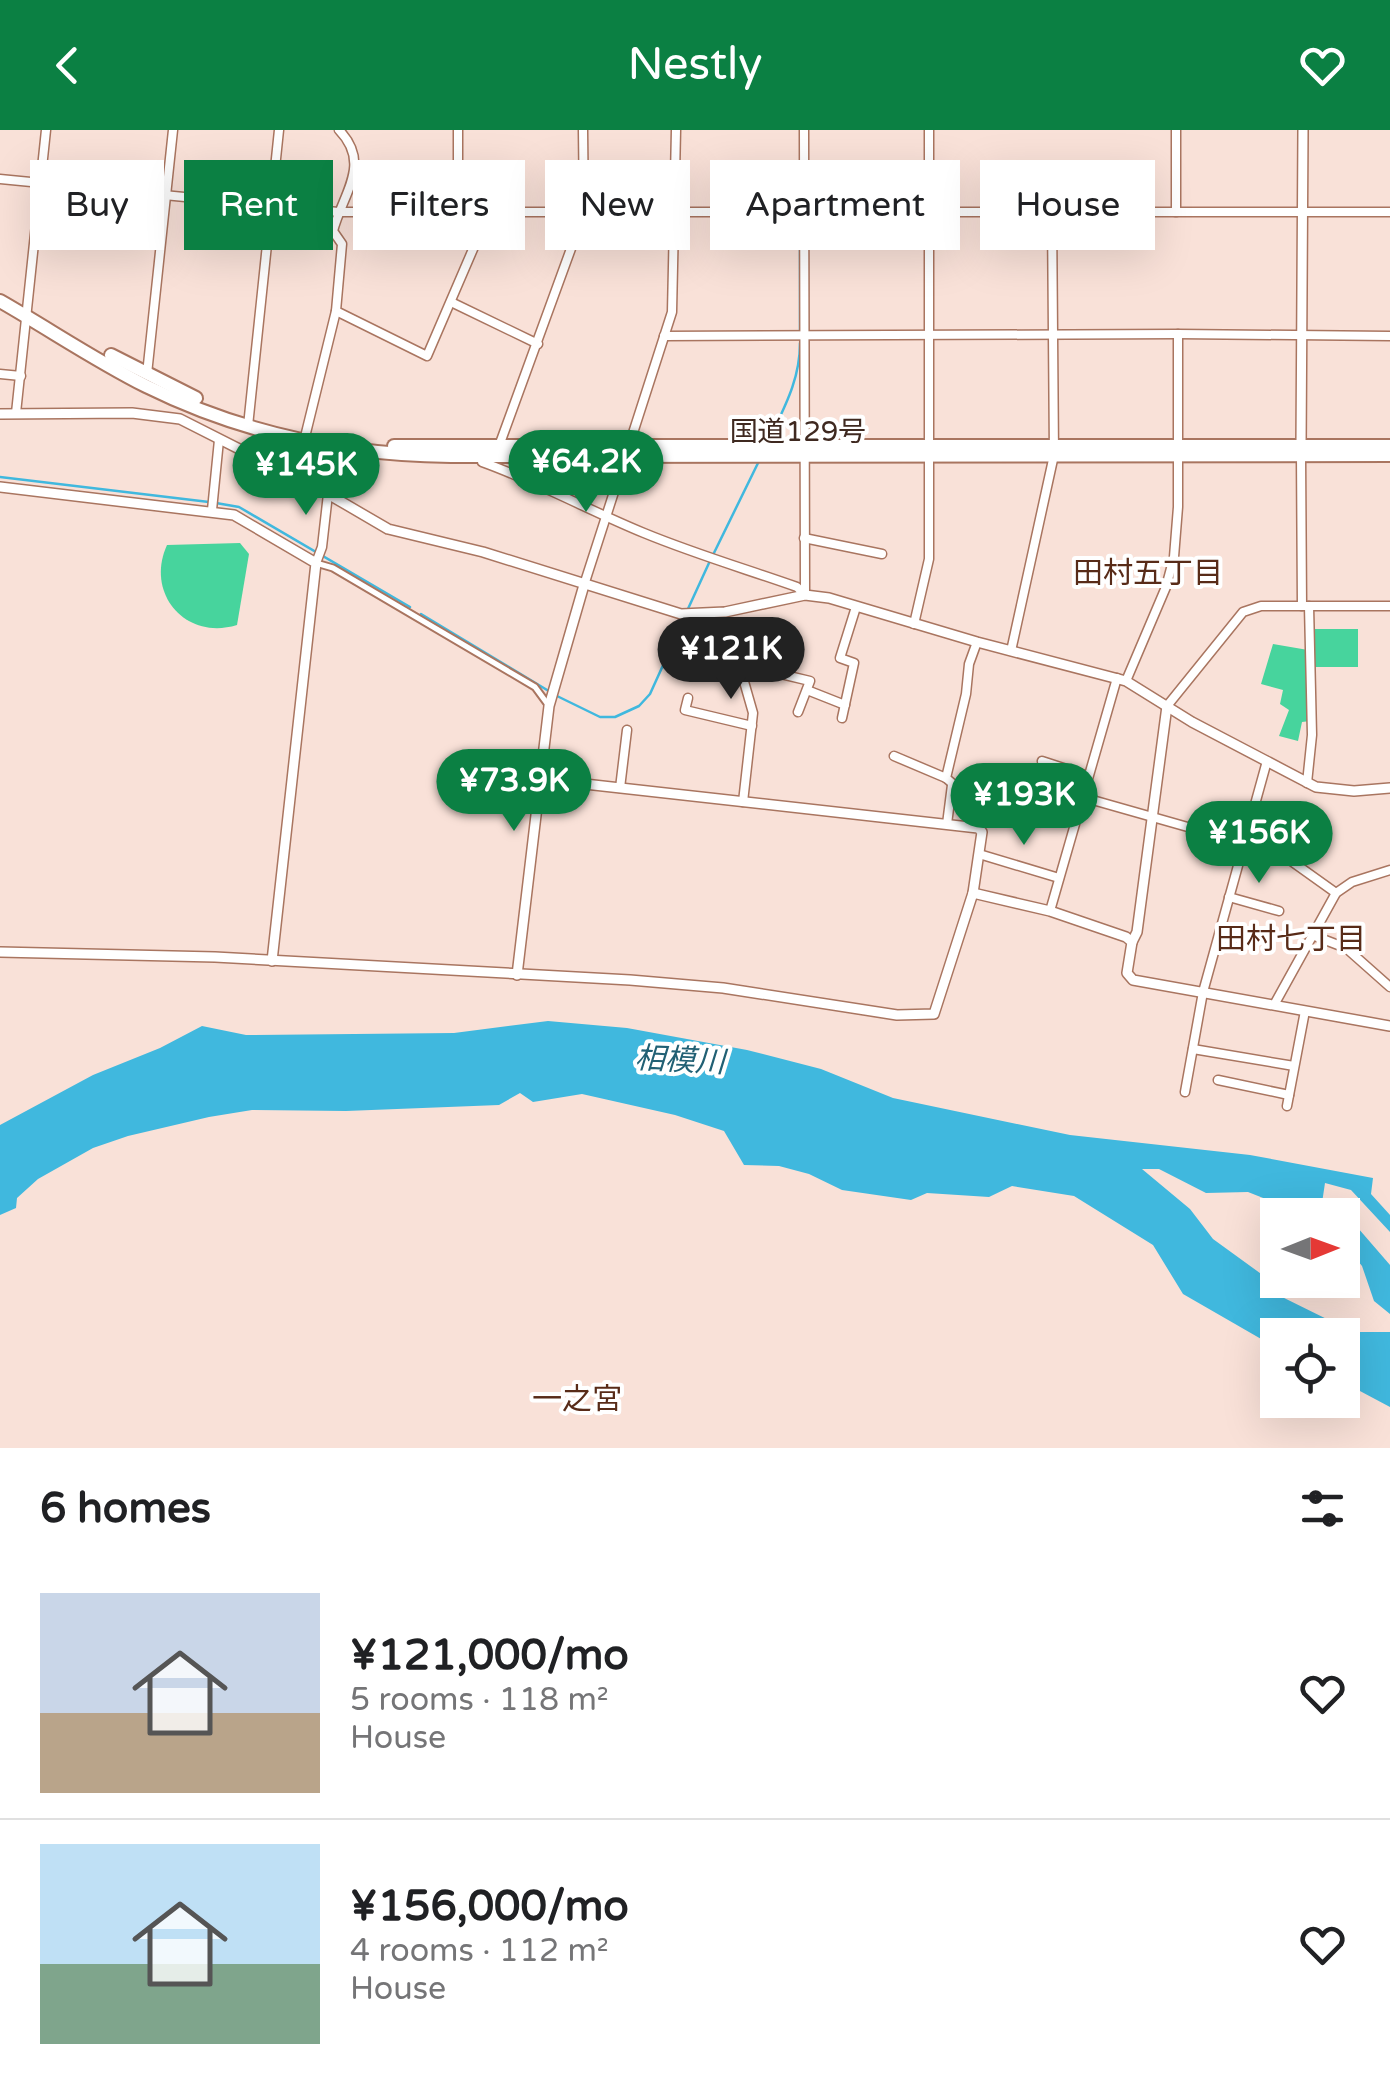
<!DOCTYPE html>
<html lang="en">
<head>
<meta charset="utf-8">
<style>
  body { margin:0; font-family:"Varela Round","Noto Sans JP",sans-serif; background:#f6f6f6; color:#202124; height:100vh; display:flex; flex-direction:column; font-size:38px; white-space:nowrap }
  * { box-sizing:border-box; margin:0 }
  p { font-size:32px; color:#757577 }
  .icon { flex:none; width:55px; height:55px; fill:none; stroke:currentColor; stroke-width:2; stroke-linecap:round; stroke-linejoin:round }
  .map { position:relative; height:1318px; overflow:hidden }
  .side { display:flex; flex-direction:column; background:#fff; flex:1 }
  .side>* { flex:none }
  .top-card { position:absolute; left:30px; top:30px; width:1330px; height:90px; display:flex; gap:20px }
  .needle { width:65px; rotate:89deg }
  .fabs { position:absolute; left:1260px; top:1068px; display:grid; gap:20px }
  .fabs a { display:grid; place-items:center; width:100px; height:100px; border-radius:0px; background:#fff; box-shadow:0 10px 40px #0002; font-size:50px }
  .price { position:absolute; translate:-50% -85px; padding:0 22px; border-radius:35px; background:#0b8043; color:#fff; font-size:32px; line-height:65px; filter:drop-shadow(0 2px 5px #0008) }
  .price::after { content:''; position:absolute; left:50%; top:60px; width:30px; height:22px; margin-left:-15px; background:inherit; clip-path:polygon(0 0,100% 0,50% 100%) }
  .price.current { background:#222; color:#fff }
  ul { padding:0; list-style:none }
  li { display:flex; align-items:center; gap:30px; height:250px; padding:0 40px }
  li+li { border-top:2px solid #e0e0e0 }
  li span { display:grid; place-items:center; flex:none; width:280px; height:200px; border-radius:0px; color:#555 }
  li>.icon { margin-inline-start:auto }
  span .icon { width:120px; height:120px; fill:#fffc; stroke-width:1 }
  li b { font-size:42px }
  h2 { display:flex; justify-content:space-between; align-items:center; height:120px; padding:0 40px; font-size:42px }
  .chip { padding:0 35px; border-radius:0px; background:#fff; box-shadow:0 10px 40px #0002; font-size:35px; line-height:90px }
  .chip.current { background:#0b8043; color:#fff }
  header { display:flex; justify-content:space-between; align-items:center; height:130px; padding:0 40px; background:#0b8043; color:#fff; font-size:45px; font-weight:600 }
  .map>svg:first-child { display:block }
  .green { fill:#47d49d }
  .water { fill:#40b8de }
  .lines { fill:none; stroke-linecap:round; stroke-linejoin:round }
  .stream { stroke:#40b8de; stroke-width:2.5 }
  .pedestrian-casing { stroke:#a97560; stroke-width:9 }
  .minor-casing { stroke:#a97560; stroke-width:11 }
  .tertiary-casing { stroke:#a97560; stroke-width:12 }
  .trunk-casing { stroke:#a97560; stroke-width:16 }
  .pedestrian { stroke:#fff; stroke-width:5 }
  .minor { stroke:#fff; stroke-width:8 }
  .tertiary { stroke:#fff; stroke-width:9 }
  .trunk { stroke:#fff; stroke-width:12 }
  .labels { text-anchor:middle; stroke-width:8; stroke-linejoin:round; paint-order:stroke }
  .street-label { font-size:28px; fill:#3f2920; stroke:#fff }
  .neighbourhood-label { font-size:30px; fill:#582b18; stroke:#fff }
  .water-label { font-size:30px; font-style:italic; fill:#216074; stroke:#fff }
</style>
</head>
<body>
<header><svg class="icon" aria-label="back" viewBox="0 0 24 24"><path d="M15 5l-7 7 7 7"/></svg>Nestly<svg class="icon" aria-label="heart" viewBox="0 0 24 24"><path d="M12 20l-8-8c-3-5 5-10 8-4 3-6 11-1 8 4z"/></svg></header>
<div class="map">
<svg width="1390" height="1318" viewBox="0 0 1390 1318">
  <rect width="100%" height="100%" fill="#f9e1d8"/>
  <g class="green">
    <path d="M240,413L249,424L237,495C185,511 145,463 167,415Z"/>
    <polygon points="1313,499 1358,499 1358,537 1314,537"/>
    <polygon points="1273,514 1308,520 1310,591 1302,592 1298,611 1279,606 1289,580 1280,574 1283,560 1261,554"/>
  </g>
  <polygon class="water" points="548,891 627,898 747,920 821,939 893,968 1070,1005 1250,1025 1373,1048 1371,1064 1390,1085 1390,1102 1351,1060 1325,1053 1322,1073 1345,1083 1390,1135 1390,1184 1374,1171 1362,1136 1343,1113 1342,1085 1306,1085 1248,1062 1206,1063 1159,1039 1142,1039 1190,1079 1213,1109 1264,1146 1272,1162 1353,1202 1390,1202 1390,1277 1343,1252 1342,1205 1278,1205 1277,1218 1183,1164 1153,1115 1074,1066 1012,1056 989,1067 927,1063 911,1070 842,1060 809,1044 779,1036 744,1035 724,1001 675,985 582,964 533,972 520,963 499,975 346,981 252,980 209,987 128,1006 93,1018 38,1049 17,1068 16,1078 0,1085 0,995 93,945 160,918 202,896 246,905 454,903"/>
  <g class="lines">
    <g class="stream">
      <polyline points="800,203 800,96"/>
      <path d="M769,310C784,278 800,250 800,213"/>
      <polyline points="0,347 209,372"/>
      <polyline points="216,373 239,377 410,477"/>
      <polyline points="712,427 759,331"/>
      <polyline points="687,481 709,433"/>
      <polyline points="421,484 557,566 600,587 615,587 639,576 650,564 684,489"/>
    </g>
    <g class="pedestrian-casing">
      <polyline id="pedestrian" points="316,433 333,438 535,557 549,576"/>
    </g>
    <g class="minor-casing">
      <g id="minor">
        <path d="M339,0C372,34 343,63 333,101L342,114L336,181L427,226L489,82"/>
        <polyline points="458,0 458,81"/>
        <polyline points="804,0 805,465"/>
        <polyline points="0,49 338,82 1390,82"/>
        <polyline points="1176,82 1176,0"/>
        <polyline points="451,172 538,214"/>
        <polyline points="664,206 1178,204 1390,206"/>
        <polyline points="0,244 21,246"/>
        <polyline points="147,244 173,0"/>
        <polyline points="16,283 46,0"/>
        <polyline points="248,296 279,0"/>
        <polyline points="304,311 336,181"/>
        <polyline points="499,316 584,83 583,0"/>
        <polyline points="1301,325 1302,476"/>
        <path d="M482,326V332C538,352 590,381 644,403C695,424 746,439 797,457L805,465"/>
        <polyline points="212,380 219,310"/>
        <polyline points="804,408 882,424"/>
        <polyline points="316,433 322,417 328,364"/>
        <polyline points="584,455 672,182 676,0"/>
        <polyline points="914,494 929,429 929,0"/>
        <polyline points="977,512 969,534 966,564 946,648 966,665 1001,679"/>
        <polyline points="1011,521 1054,325 1052,83"/>
        <polyline points="739,534 753,583 743,672"/>
        <polyline points="739,534 810,551 798,582"/>
        <polyline points="1126,551 1166,457 1174,427 1178,377 1178,204"/>
        <polyline points="807,560 845,575"/>
        <polyline points="688,568 685,580 752,596"/>
        <polyline points="1167,576 1243,482 1261,476 1390,476"/>
        <polyline points="842,588 854,533 840,528 856,477"/>
        <polyline points="894,626 946,648"/>
        <polyline points="1042,631 1088,646"/>
        <polyline points="1307,653 1312,605 1309,476"/>
        <polyline points="620,658 627,600"/>
        <polyline points="1082,667 1244,713"/>
        <polyline points="947,694 952,655"/>
        <polyline points="1244,711 1287,728 1336,763"/>
        <polyline points="979,724 1059,748"/>
        <polyline points="1229,767 1279,781"/>
        <polyline points="1050,781 1117,548"/>
        <polyline points="1312,805 1346,818 1390,857"/>
        <polyline points="1274,875 1336,763 1352,752 1390,740"/>
        <polyline points="1193,919 1294,936"/>
        <polyline points="1218,950 1289,965"/>
        <polyline points="1185,962 1203,862 1267,631"/>
        <polyline points="1287,976 1305,881"/>
      </g>
    </g>
    <g class="tertiary-casing">
      <g id="tertiary">
        <polyline points="0,284 132,283 180,289 328,364 388,399 483,422 681,484 725,482 805,465 829,468 977,512 1126,551 1192,592 1316,657 1354,661 1390,658"/>
        <polyline points="1301,317 1303,0"/>
        <polyline points="0,357 234,385 316,433 272,831"/>
        <polyline points="973,763 1050,781 1126,807 1132,812 1127,843 1133,850 1390,896"/>
        <polyline points="1132,812 1137,802 1167,576"/>
        <polyline points="0,822 215,827 630,850 723,858 897,885 934,884 973,763 982,702 978,698 540,649"/>
        <polyline points="517,845 549,576 584,455"/>
      </g>
    </g>
    <g class="trunk-casing">
      <g id="trunk">
        <path d="M0,171C49,199 96,231 146,256C241,303 346,325 451,326L1390,325"/>
        <polyline points="111,225 196,268"/>
        <polyline points="394,316 1390,316"/>
      </g>
    </g>
    <use href="#pedestrian" class="pedestrian"/>
    <use href="#minor" class="minor"/>
    <use href="#tertiary" class="tertiary"/>
    <use href="#trunk" class="trunk"/>
  </g>
  <g class="labels">
    <g class="street-label">
      <text x="798" y="311">国道129号</text>
    </g>
    <g class="neighbourhood-label">
      <text x="1148" y="453">田村五丁目</text>
      <text x="1291" y="819">田村七丁目</text>
      <text x="577" y="1279">一之宮</text>
    </g>
    <g class="water-label">
      <text transform="translate(680 930) rotate(3)" y="10">相模川</text>
    </g>
  </g>
</svg>
<div class="fabs">
<a><svg class="needle" viewBox="-14 -14 28 28"><path d="M0-13l5 13h-10z" fill="#e53935"/><path d="M0 13l5-13h-10z" fill="#757577"/></svg></a>
<a><svg class="icon" aria-label="locate" viewBox="0 0 24 24"><circle cx="12" cy="12" r="6"/><path d="M12 2v4M12 18v4M2 12h4M18 12h4"/></svg></a>
</div>
<b class="price" style="left:586px;top:385px">¥64.2K</b>
<b class="price" style="left:306px;top:388px">¥145K</b>
<b class="price current" style="left:731px;top:572px">¥121K</b>
<b class="price" style="left:514px;top:704px">¥73.9K</b>
<b class="price" style="left:1024px;top:718px">¥193K</b>
<b class="price" style="left:1259px;top:756px">¥156K</b>
<div class="top-card">
<a class="chip">Buy</a>
<a class="chip current">Rent</a>
<a class="chip">Filters</a>
<a class="chip">New</a>
<a class="chip">Apartment</a>
<a class="chip">House</a>
</div>
</div>
<section class="side">
<h2>6 homes<svg class="icon" aria-label="filters" viewBox="0 0 24 24"><path d="M4 7h16M4 17h16"/><circle cx="9" cy="7" r="2"/><circle cx="15" cy="17" r="2"/></svg></h2>
<ul>
<li><span style="background:linear-gradient(#c9d6e8 60%,#b9a48a 0)"><svg class="icon" aria-label="home" viewBox="0 0 24 24"><path d="M3 11l9-7 9 7M6 9v11h12V9"/></svg></span><div><b>¥121,000/mo</b><p>5 rooms · 118 m²</p><p>House</p></div><svg class="icon" aria-label="heart" viewBox="0 0 24 24"><path d="M12 20l-8-8c-3-5 5-10 8-4 3-6 11-1 8 4z"/></svg></li>
<li><span style="background:linear-gradient(#bfe0f5 60%,#7fa58c 0)"><svg class="icon" aria-label="home" viewBox="0 0 24 24"><path d="M3 11l9-7 9 7M6 9v11h12V9"/></svg></span><div><b>¥156,000/mo</b><p>4 rooms · 112 m²</p><p>House</p></div><svg class="icon" aria-label="heart" viewBox="0 0 24 24"><path d="M12 20l-8-8c-3-5 5-10 8-4 3-6 11-1 8 4z"/></svg></li>
</ul>
</section>
</body>
</html>
